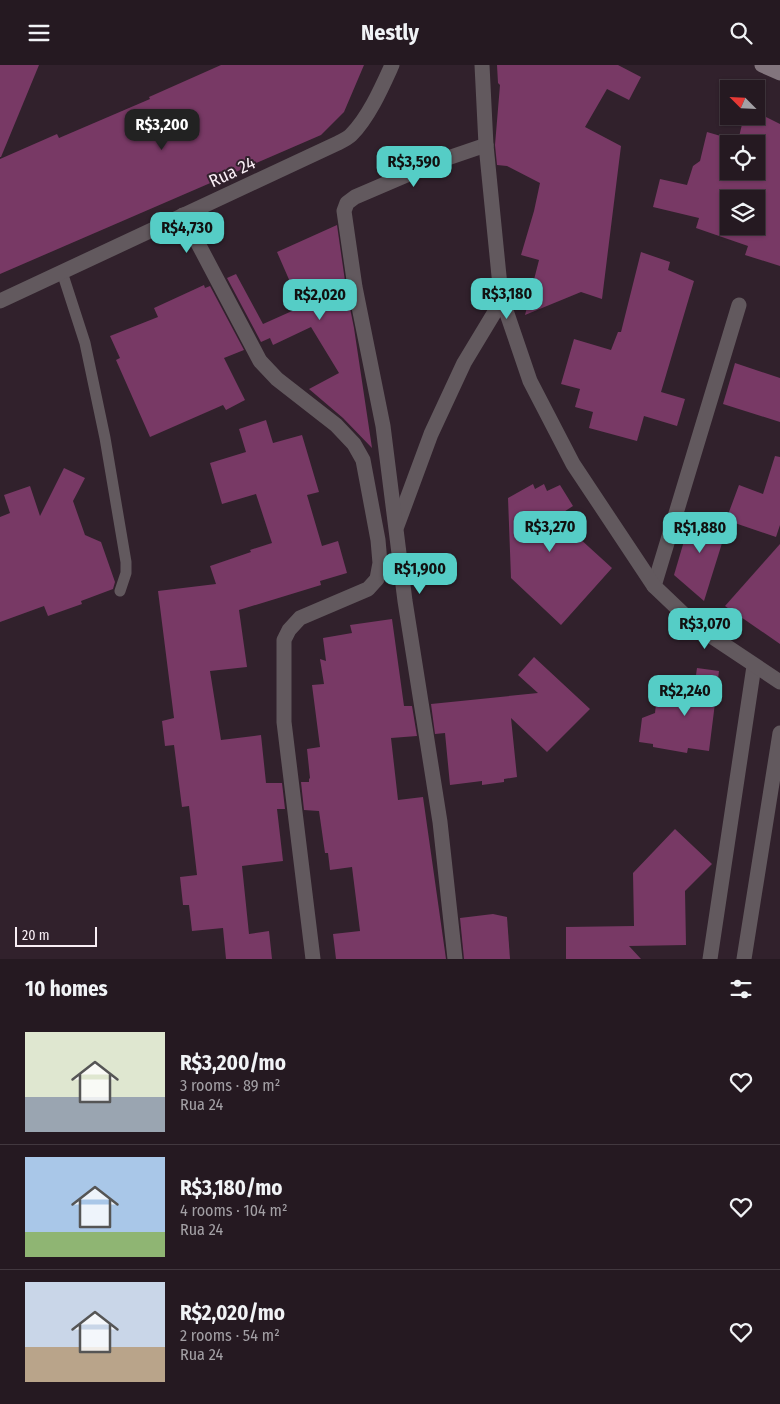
<!DOCTYPE html>
<html lang="en">
<head>
<meta charset="utf-8">
<style>
  body { margin:0; font-family:"Fira Sans Condensed",sans-serif; background:#31262e; color:#f1f3f6; height:100vh; display:flex; flex-direction:column; font-size:19px; white-space:nowrap }
  * { box-sizing:border-box; margin:0 }
  p { font-size:16px; color:#a3a0a5 }
  .icon { flex:none; width:28px; height:28px; fill:none; stroke:currentColor; stroke-width:2; stroke-linecap:round; stroke-linejoin:round }
  .map { position:relative; height:894px; overflow:hidden }
  .details { display:flex; flex-direction:column; background:#251921; flex:1 }
  .details>* { flex:none }
  .needle { width:32px; rotate:294deg }
  .tools { position:absolute; left:720px; top:15px; display:grid; gap:10px }
  .tools a { display:grid; place-items:center; width:45px; height:45px; border-radius:0px; background:#251921; box-shadow:0 1px 4px #0004,0 0 0 1px #42383f; font-size:25px }
  .scale { position:absolute; left:15px; bottom:12px; width:82px; box-sizing:border-box; padding-left:5px; border:2px solid #f9eef5; border-top:0; font-size:14px; line-height:18px; white-space:nowrap; color:#f9eef5; -webkit-text-stroke:4px #31212c; paint-order:stroke }
  .price { position:absolute; translate:-50% -42px; padding:0 11px; border-radius:10px; background:#55cdc6; color:#111; font-size:16px; line-height:32px; filter:drop-shadow(0 1px 2px #0008) }
  .price::after { content:''; position:absolute; left:50%; top:30px; width:15px; height:11px; margin-left:-8px; background:inherit; clip-path:polygon(0 0,100% 0,50% 100%) }
  .price.active { background:#222; color:#fff }
  ul { padding:0; list-style:none }
  li { display:flex; align-items:center; gap:15px; height:125px; padding:0 25px }
  li+li { border-top:1px solid #42383f }
  li span { display:grid; place-items:center; flex:none; width:140px; height:100px; border-radius:0px; color:#555 }
  li>.icon { margin-inline-start:auto }
  span .icon { width:60px; height:60px; fill:#fffc; stroke-width:1 }
  li b { font-size:21px }
  h2 { display:flex; justify-content:space-between; align-items:center; height:60px; padding:0 25px; font-size:21px }
  header { display:flex; justify-content:space-between; align-items:center; height:65px; padding:0 25px; background:#251921; font-size:22px; font-weight:700 }
  .map>svg:first-child { display:block }
  .building { fill:#783965; fill-rule:evenodd }
  .lines { fill:none; stroke-linecap:round; stroke-linejoin:round }
  .service { stroke:#62595e; stroke-width:11 }
  .minor { stroke:#62595e; stroke-width:15 }
  .tertiary { stroke:#62595e; stroke-width:15 }
  .secondary { stroke:#82757d; stroke-width:15 }
  .labels { text-anchor:middle; stroke-width:4; stroke-linejoin:round; paint-order:stroke }
  .street-label { font-size:18px; fill:#f9eef5; stroke:#31212c }
</style>
</head>
<body>
<header><svg class="icon" aria-label="menu" viewBox="0 0 24 24"><path d="M4 6h16M4 12h16M4 18h16"/></svg>Nestly<svg class="icon" aria-label="search" viewBox="0 0 24 24"><circle cx="10" cy="10" r="6"/><path d="M15 15l6 6"/></svg></header>
<div class="map">
<svg width="780" height="894" viewBox="0 0 780 894">
  <rect width="100%" height="100%" fill="#31212c"/>
  <g class="building">
    <polygon points="0,0 39,0 1,92 0,92"/>
    <polygon points="221,0 364,0 344,47 321,70 0,209 0,94 57,69 59,73 150,34 149,32"/>
    <polygon points="497,0 618,0 641,12 629,35 607,24 585,62 621,81 602,234 581,227 525,250 539,195 521,190 534,146 540,118 507,101 497,100 495,80 500,20 498,18"/>
    <path d="M744,51H764L780,59V201L745,190L748,181L696,163L699,153L653,142L660,114L687,120L693,101L700,96L707,67L738,76ZM729,79H756V106H729ZM729,134H756V161H729Z"/>
    <polygon points="337,160 346,223 354,263 372,383 343,353 309,324 339,308 311,262 273,280 270,273 261,277 227,213 236,209 263,259 301,242 277,187"/>
    <polygon points="641,187 670,197 668,205 694,216 661,327 685,334 677,361 644,351 637,376 589,363 593,347 575,342 580,324 561,319 574,274 611,285 618,267 621,267"/>
    <polygon points="204,220 205,223 210,221 244,285 224,293 245,335 226,345 223,340 150,372 116,295 120,293 110,271 158,252 154,243"/>
    <polygon points="735,298 780,313 780,357 723,339"/>
    <polygon points="266,355 273,378 302,370 319,427 307,430 322,481 338,476 347,508 320,516 321,520 239,545 247,602 210,606 221,675 261,670 266,718 282,718 285,744 277,744 283,796 242,801 249,869 269,866 272,894 226,894 223,863 192,866 189,840 183,840 180,812 197,810 189,741 182,742 174,680 165,681 162,656 174,653 158,526 216,519 210,501 251,487 250,485 272,478 256,429 222,439 210,398 246,387 239,364"/>
    <polygon points="775,391 780,392 780,460 776,472 726,455 739,420 763,429"/>
    <polygon points="64,403 85,413 73,436 85,470 101,477 115,517 113,524 81,536 82,539 48,551 44,541 0,557 0,452 10,448 4,430 30,421 40,451"/>
    <polygon points="533,419 535,424 544,419 547,426 560,420 573,441 556,452 612,503 561,560 511,513 508,433"/>
    <polygon points="692,449 727,462 704,536 674,510"/>
    <polygon points="780,479 780,579 725,541"/>
    <polygon points="392,554 404,641 412,641 417,671 391,673 398,735 423,732 446,894 336,894 333,869 360,866 352,802 330,805 328,788 325,788 319,746 304,745 301,717 309,717 309,714 310,713 307,684 320,682 312,620 324,619 320,594 326,596 323,573 352,568 350,560"/>
    <polygon points="534,592 590,644 547,687 511,653 517,712 504,714 504,717 482,720 482,716 450,720 445,668 435,669 431,639 538,628 518,610"/>
    <polygon points="697,603 719,606 709,686 688,683 687,688 653,682 653,679 639,677 642,653 655,648 656,639 677,642 682,615 695,617"/>
    <polygon points="675,764 712,799 685,826 686,880 629,881 641,894 566,894 566,862 634,861 633,808"/>
    <polygon points="493,849 507,852 510,894 464,894 460,853"/>
  </g>
  <g class="lines">
    <polyline class="service" points="62,207 85,278 105,373 126,497 126,508 120,526"/>
    <g class="minor">
      <polyline points="183,150 260,296 277,314 336,360 354,379 363,395 378,475 380,498 377,514 368,524 300,553 289,565 284,575 284,657 313,894"/>
      <path d="M0,236L338,78C342,76 348,73 351,70C369,52 382,22 392,0"/>
      <polyline points="397,461 431,369 464,298 502,235"/>
      <polyline points="654,521 739,240"/>
      <polyline points="455,894 440,757 405,536 383,361 355,222 344,146 347,138 355,132 439,96 486,80"/>
      <polyline points="710,894 754,601"/>
      <polyline points="744,894 780,668"/>
    </g>
    <polyline class="tertiary" points="482,0 486,80 501,231 530,316 573,399 654,521 696,561 780,617"/>
    <polyline class="secondary" points="762,0 780,8"/>
  </g>
  <g class="labels">
    <g class="street-label">
      <text transform="translate(232 107) rotate(-25)" y="6">Rua 24</text>
    </g>
  </g>
</svg>
<div class="tools">
<a><svg class="needle" viewBox="-14 -14 28 28"><path d="M0-13l5 13h-10z" fill="#e53935"/><path d="M0 13l5-13h-10z" fill="#a3a0a5"/></svg></a>
<a><svg class="icon" aria-label="locate" viewBox="0 0 24 24"><circle cx="12" cy="12" r="6"/><path d="M12 2v4M12 18v4M2 12h4M18 12h4"/></svg></a>
<a><svg class="icon" aria-label="layers" viewBox="0 0 24 24"><path d="M12 4l9 5-9 5-9-5zM3 14l9 5 9-5"/></svg></a>
</div>
<div class="scale">20 m</div>
<b class="price active" style="left:162px;top:86px">R$3,200</b>
<b class="price" style="left:414px;top:123px">R$3,590</b>
<b class="price" style="left:187px;top:189px">R$4,730</b>
<b class="price" style="left:507px;top:255px">R$3,180</b>
<b class="price" style="left:320px;top:256px">R$2,020</b>
<b class="price" style="left:550px;top:488px">R$3,270</b>
<b class="price" style="left:700px;top:489px">R$1,880</b>
<b class="price" style="left:420px;top:530px">R$1,900</b>
<b class="price" style="left:705px;top:585px">R$3,070</b>
<b class="price" style="left:685px;top:652px">R$2,240</b>
</div>
<section class="details">
<h2>10 homes<svg class="icon" aria-label="filters" viewBox="0 0 24 24"><path d="M4 7h16M4 17h16"/><circle cx="9" cy="7" r="2"/><circle cx="15" cy="17" r="2"/></svg></h2>
<ul>
<li><span style="background:linear-gradient(#dfe7d0 65%,#9aa5b1 0)"><svg class="icon" aria-label="home" viewBox="0 0 24 24"><path d="M3 11l9-7 9 7M6 9v11h12V9"/></svg></span><div><b>R$3,200/mo</b><p>3 rooms · 89 m²</p><p>Rua 24</p></div><svg class="icon" aria-label="heart" viewBox="0 0 24 24"><path d="M12 20l-8-8c-3-5 5-10 8-4 3-6 11-1 8 4z"/></svg></li>
<li><span style="background:linear-gradient(#a9c7e8 75%,#8fb573 0)"><svg class="icon" aria-label="home" viewBox="0 0 24 24"><path d="M3 11l9-7 9 7M6 9v11h12V9"/></svg></span><div><b>R$3,180/mo</b><p>4 rooms · 104 m²</p><p>Rua 24</p></div><svg class="icon" aria-label="heart" viewBox="0 0 24 24"><path d="M12 20l-8-8c-3-5 5-10 8-4 3-6 11-1 8 4z"/></svg></li>
<li><span style="background:linear-gradient(#c9d6e8 65%,#b9a48a 0)"><svg class="icon" aria-label="home" viewBox="0 0 24 24"><path d="M3 11l9-7 9 7M6 9v11h12V9"/></svg></span><div><b>R$2,020/mo</b><p>2 rooms · 54 m²</p><p>Rua 24</p></div><svg class="icon" aria-label="heart" viewBox="0 0 24 24"><path d="M12 20l-8-8c-3-5 5-10 8-4 3-6 11-1 8 4z"/></svg></li>
</ul>
</section>
</body>
</html>
